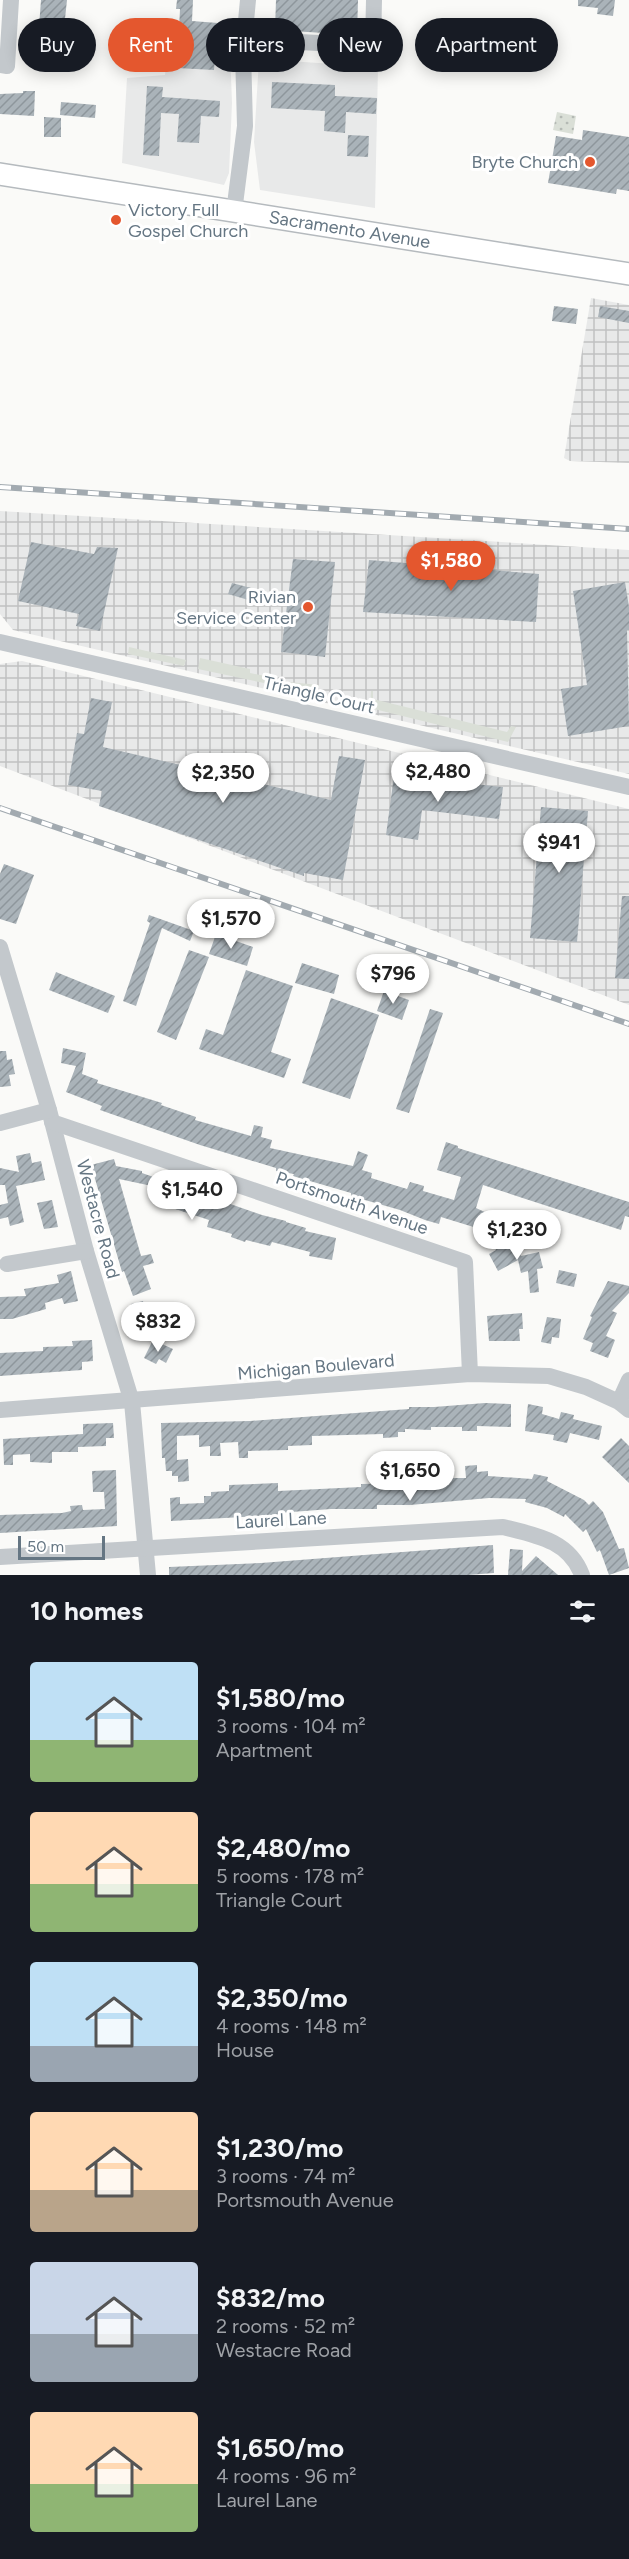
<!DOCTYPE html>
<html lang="en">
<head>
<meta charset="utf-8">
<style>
  body { margin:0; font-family:Figtree,sans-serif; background:#242831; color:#f1f3f6; height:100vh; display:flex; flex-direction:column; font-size:22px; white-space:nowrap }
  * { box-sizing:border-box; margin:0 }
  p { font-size:20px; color:#9ea1a6 }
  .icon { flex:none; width:33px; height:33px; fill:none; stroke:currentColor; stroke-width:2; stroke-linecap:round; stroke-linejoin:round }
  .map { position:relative; height:1575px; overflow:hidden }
  .details { display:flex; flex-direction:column; background:#171b24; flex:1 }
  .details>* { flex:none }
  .banner { position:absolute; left:18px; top:18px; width:594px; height:54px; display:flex; gap:12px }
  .scale { position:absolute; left:18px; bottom:15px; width:87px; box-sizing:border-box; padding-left:6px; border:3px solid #657683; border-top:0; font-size:16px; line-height:21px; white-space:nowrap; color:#657683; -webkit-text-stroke:4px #fff; paint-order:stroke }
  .price { position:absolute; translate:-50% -51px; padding:0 14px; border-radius:21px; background:#fff; color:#222; font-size:20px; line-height:39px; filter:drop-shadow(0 2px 3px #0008) }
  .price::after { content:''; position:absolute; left:50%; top:36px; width:18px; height:14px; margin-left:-9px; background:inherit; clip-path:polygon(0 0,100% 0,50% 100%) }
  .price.active { background:#e4572e; color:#fff }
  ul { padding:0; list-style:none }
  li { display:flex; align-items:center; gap:18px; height:150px; padding:0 30px }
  li span { display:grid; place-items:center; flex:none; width:168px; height:120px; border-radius:6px; color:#555 }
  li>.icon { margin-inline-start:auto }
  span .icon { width:72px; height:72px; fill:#fffc; stroke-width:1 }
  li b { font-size:26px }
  h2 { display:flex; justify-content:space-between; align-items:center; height:72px; padding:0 30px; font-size:26px }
  .tag { padding:0 21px; border-radius:27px; background:#171b24; box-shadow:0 3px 15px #0003; font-size:21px; line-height:54px }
  .tag.active { background:#e4572e; color:#fff }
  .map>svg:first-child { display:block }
  .built { fill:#e8e9e9 }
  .industrial { fill:url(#industrial-grid) }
  .green { fill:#dadfd7 }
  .park { fill:url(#park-dots) }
  .building { fill:url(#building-hatch) }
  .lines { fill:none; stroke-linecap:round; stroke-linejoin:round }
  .major-casing { stroke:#b5babe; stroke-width:24 }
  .minor { stroke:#c3c8cc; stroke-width:16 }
  .major { stroke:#fff; stroke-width:21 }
  .rail-casing { stroke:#a2aab0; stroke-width:6 }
  .rail { stroke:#fff; stroke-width:4; stroke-dasharray:11; stroke-linecap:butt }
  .poi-dot { fill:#e4572e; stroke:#fff; stroke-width:2 }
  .labels { text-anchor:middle; stroke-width:6; stroke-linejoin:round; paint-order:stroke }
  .poi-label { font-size:18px; fill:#657683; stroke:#fff; text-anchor:end }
  .street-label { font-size:18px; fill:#657683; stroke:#fff }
</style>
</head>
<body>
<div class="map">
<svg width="629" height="1575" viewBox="0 0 629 1575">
  <defs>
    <pattern id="industrial-grid" width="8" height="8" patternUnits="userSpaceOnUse" patternTransform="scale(1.5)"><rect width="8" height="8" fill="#e8e9e9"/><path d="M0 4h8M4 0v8" fill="none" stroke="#c0c1c2"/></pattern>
    <pattern id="park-dots" width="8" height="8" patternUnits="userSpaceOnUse" patternTransform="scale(1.5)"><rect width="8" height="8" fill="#dadfd7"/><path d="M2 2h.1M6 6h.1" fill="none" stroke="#b4b9b4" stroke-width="1.8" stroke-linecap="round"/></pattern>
    <pattern id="building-hatch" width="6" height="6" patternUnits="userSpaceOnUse" patternTransform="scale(1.5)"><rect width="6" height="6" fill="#aab3b9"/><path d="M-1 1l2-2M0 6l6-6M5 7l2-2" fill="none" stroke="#8e969c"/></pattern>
  </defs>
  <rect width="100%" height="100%" fill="#fafaf8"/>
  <g class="built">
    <polygon points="168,43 230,49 232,103 229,173 224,185 122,163 127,78 165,75"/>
    <polygon points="259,59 378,67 375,208 260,190 254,142"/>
  </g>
  <g class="industrial">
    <polygon points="591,298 629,305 629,463 570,461 564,458"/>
    <polygon points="0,511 629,550 629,774 13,630 0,614"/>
    <polygon points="22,661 629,809 629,1005 0,766 0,664"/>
  </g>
  <g class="green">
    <polygon points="129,647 186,660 184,666 128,654"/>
    <polygon points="200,658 250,669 250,673 265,676 264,683 198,669"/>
    <polygon points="279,681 319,685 317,695 278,686"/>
    <polygon points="371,691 373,691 373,699 507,732 511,726 516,727 508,742 370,708"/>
  </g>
  <polygon class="park" points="557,112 576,116 573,134 553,130"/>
  <g class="building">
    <polygon points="41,0 67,0 64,28 60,28 60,46 66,46 64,68 37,66 37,27 39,27"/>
    <polygon points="177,0 193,0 192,21 218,23 214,70 177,68 180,9 176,9"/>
    <polygon points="276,0 358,0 357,35 275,30"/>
    <polygon points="578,0 615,0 613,16 597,14 598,8 578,6"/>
    <polygon points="272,82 335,85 335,96 377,98 376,114 346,112 345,133 324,131 325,111 271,108"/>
    <polygon points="147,86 163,87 162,97 220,101 219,117 201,116 199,143 177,142 179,114 161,113 159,156 143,155"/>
    <polygon points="23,91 35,91 34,116 0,114 0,94 23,93"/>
    <polygon points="61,102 96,105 95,118 60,115"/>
    <polygon points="44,117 61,118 61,137 44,137"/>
    <polygon points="583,130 629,137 629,191 617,189 616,194 548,183 556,136 582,140"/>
    <polygon points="348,135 369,136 368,157 347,156"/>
    <polygon points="554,306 578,309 576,324 552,321"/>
    <polygon points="600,306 629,311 629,323 598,317"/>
    <polygon points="31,542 94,554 97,547 118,548 100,631 76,626 79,614 18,601"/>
    <polygon points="293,559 335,562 325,657 281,652"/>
    <polygon points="369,560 539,574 536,622 363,612"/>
    <polygon points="625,582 629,607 629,630 627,630 629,726 568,736 561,689 587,685 573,591"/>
    <polygon points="232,583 255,589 252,601 228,594"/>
    <polygon points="91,698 112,702 103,747 331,800 339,756 365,760 343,880 304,873 304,876 99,806 102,791 68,785 77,733 84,734"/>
    <polygon points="394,776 503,787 499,819 422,810 418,840 386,835"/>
    <polygon points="541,807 588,811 577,942 530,938"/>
    <polygon points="4,864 34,875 16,924 0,919 0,874"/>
    <polygon points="622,896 629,896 629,979 615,978"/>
    <polygon points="149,915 194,931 190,941 162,928 136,1006 123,1001 150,923 147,921"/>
    <polygon points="216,934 253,947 247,966 209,954"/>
    <polygon points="189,950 209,957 176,1040 157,1032"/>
    <polygon points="302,963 339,975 334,994 295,983"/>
    <polygon points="246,970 293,986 271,1052 291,1059 284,1078 199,1049 206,1029 223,1035"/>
    <polygon points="56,972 115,996 108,1013 49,990"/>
    <polygon points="384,991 409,1000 402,1020 377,1011"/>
    <polygon points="331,998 379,1015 350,1099 302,1083"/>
    <polygon points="430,1009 443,1013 409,1113 396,1109"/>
    <polygon points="63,1048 86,1053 82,1074 98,1080 97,1083 162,1103 161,1105 196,1117 195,1120 251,1136 254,1125 263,1127 261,1137 272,1140 270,1148 353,1166 358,1151 368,1155 362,1170 372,1173 371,1178 407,1189 410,1182 424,1186 423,1191 454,1200 461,1177 437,1170 446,1142 458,1146 458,1148 629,1202 629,1217 625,1216 621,1230 483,1185 476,1208 502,1220 492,1242 488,1235 479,1231 480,1229 441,1217 439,1224 425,1220 400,1210 351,1196 351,1193 293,1176 294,1174 276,1171 276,1168 200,1145 100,1110 102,1106 66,1092 76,1066 61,1063"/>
    <polygon points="0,1051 6,1051 7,1060 12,1059 15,1074 9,1075 11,1086 0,1087"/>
    <polygon points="30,1153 32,1163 41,1161 45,1180 16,1186 24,1222 10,1226 8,1217 0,1219 0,1205 8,1203 5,1185 0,1185 0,1168 19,1172 16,1156"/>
    <polygon points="114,1159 116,1166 142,1171 142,1173 262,1215 286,1221 286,1222 306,1228 305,1231 336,1238 332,1260 309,1256 310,1252 272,1242 270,1246 246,1240 245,1242 231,1237 232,1234 207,1227 209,1220 160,1204 164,1193 152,1189 152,1186 119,1179 141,1256 151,1254 154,1263 143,1266 151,1289 133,1296 124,1271 122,1272 91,1165"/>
    <polygon points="52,1200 58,1227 44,1229 37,1203"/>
    <polygon points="507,1237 510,1243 513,1241 521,1256 539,1252 543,1268 537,1269 539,1292 530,1293 528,1271 521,1273 518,1260 498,1271 489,1254 496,1250 493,1244"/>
    <polygon points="559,1270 577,1274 574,1287 556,1283"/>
    <polygon points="71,1271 78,1301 64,1304 62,1298 45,1303 46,1309 12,1319 0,1319 0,1297 26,1296 24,1289 59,1283 57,1275"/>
    <polygon points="608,1281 629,1286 629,1293 612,1311 617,1313 606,1336 615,1340 608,1358 590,1351 593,1343 583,1339 592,1317 590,1316"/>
    <polygon points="143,1301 145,1310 156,1307 160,1322 137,1328 131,1304"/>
    <polygon points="522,1313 523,1329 519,1329 520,1341 489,1341 487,1316"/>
    <polygon points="547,1317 561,1319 559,1338 552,1337 551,1344 541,1342"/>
    <polygon points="92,1340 93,1361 82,1362 82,1370 0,1376 0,1353 43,1351 43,1347 73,1346 72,1341"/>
    <polygon points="153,1340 173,1349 166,1363 159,1359 156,1364 144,1358"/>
    <polygon points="485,1403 511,1404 511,1427 477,1426 477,1431 462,1431 462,1427 431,1427 431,1430 405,1429 405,1432 398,1432 398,1437 383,1438 383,1434 312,1436 312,1445 288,1446 288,1450 248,1451 248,1458 239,1458 238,1442 220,1443 221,1456 210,1456 210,1446 199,1447 199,1435 177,1436 177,1460 188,1459 189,1481 178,1482 178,1476 172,1476 172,1471 166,1471 165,1458 162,1458 161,1423 250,1421 382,1411 409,1409 409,1407 434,1407"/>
    <polygon points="528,1404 543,1407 542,1414 559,1419 561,1412 574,1415 573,1419 602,1426 599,1440 570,1433 567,1443 553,1440 554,1435 525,1431"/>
    <polygon points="113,1423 114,1438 106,1438 106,1446 78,1447 78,1452 52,1452 52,1463 30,1462 30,1454 13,1455 13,1465 4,1465 3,1439 83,1434 83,1424"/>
    <polygon points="621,1438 629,1446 629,1483 602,1457"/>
    <polygon points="477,1465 477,1472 488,1471 488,1476 532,1479 534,1474 548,1477 547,1481 584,1500 589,1505 593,1501 603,1512 619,1549 624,1548 629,1568 609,1575 600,1550 597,1552 586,1529 583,1532 565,1514 564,1517 547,1508 525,1502 526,1499 489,1498 410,1505 377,1505 377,1509 331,1509 278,1513 278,1515 171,1521 170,1498 180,1497 180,1504 204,1503 204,1496 211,1496 211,1492 229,1491 229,1485 278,1483 278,1491 361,1487 361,1484 400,1483 400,1479 414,1478 466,1478 465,1466"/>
    <polygon points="116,1470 117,1526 0,1533 0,1515 62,1513 71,1511 70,1506 82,1505 83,1510 105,1509 104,1492 93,1492 92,1471"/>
    <polygon points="493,1545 494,1573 468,1575 169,1575 169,1567 261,1563"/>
    <polygon points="510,1549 523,1550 522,1571 536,1556 558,1575 508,1575"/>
  </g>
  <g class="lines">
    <g class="major-casing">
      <g id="major">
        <path id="s1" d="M0,174L629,274"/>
      </g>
    </g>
    <g class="minor">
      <polyline points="244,39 373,46 374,0"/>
      <polyline points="0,65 7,66 11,0"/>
      <polyline points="234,212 245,126 243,52 248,0"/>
      <polyline points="0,642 629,787"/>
      <polyline points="0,947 49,1110 86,1251 132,1402 148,1575"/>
      <polyline points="52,1122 465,1262 470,1374"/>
      <polyline points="0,1123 49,1110"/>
      <polyline points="7,1264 86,1251"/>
      <polyline points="619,1402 629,1380"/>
      <polyline points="0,1410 470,1374 549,1376 586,1387 619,1402 629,1410"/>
      <path d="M0,1557L503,1527C535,1535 569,1540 582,1575"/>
    </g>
    <use href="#major" class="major"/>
    <g class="rail-casing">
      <g id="rail">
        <polyline points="0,487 629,529"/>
        <polyline points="0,808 629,1024"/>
      </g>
    </g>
    <use href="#rail" class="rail"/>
  </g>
  <g class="poi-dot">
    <circle cx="590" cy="162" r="6"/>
    <circle cx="116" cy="220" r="6"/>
    <circle cx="308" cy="607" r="6"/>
  </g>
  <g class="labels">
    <g class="poi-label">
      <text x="578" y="168">Bryte Church</text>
      <text x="128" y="216" text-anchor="start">Victory Full<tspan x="128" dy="21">Gospel Church</tspan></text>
      <text x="296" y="603">Rivian<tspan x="296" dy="21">Service Center</tspan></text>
    </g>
    <g class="street-label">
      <text dy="6" stroke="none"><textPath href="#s1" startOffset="354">Sacramento Avenue</textPath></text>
      <text transform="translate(319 695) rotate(13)" y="6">Triangle Court</text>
      <text transform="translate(352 1203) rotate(19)" y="6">Portsmouth Avenue</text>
      <text transform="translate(98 1219) rotate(75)" y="6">Westacre Road</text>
      <text transform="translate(316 1367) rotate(-5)" y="6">Michigan Boulevard</text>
      <text transform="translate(281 1520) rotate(-3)" y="6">Laurel Lane</text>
    </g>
  </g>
</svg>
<div class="scale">50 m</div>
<b class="price active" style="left:451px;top:592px">$1,580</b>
<b class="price" style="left:438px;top:803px">$2,480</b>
<b class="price" style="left:223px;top:804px">$2,350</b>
<b class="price" style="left:559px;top:874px">$941</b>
<b class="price" style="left:231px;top:950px">$1,570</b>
<b class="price" style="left:393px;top:1005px">$796</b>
<b class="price" style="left:192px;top:1221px">$1,540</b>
<b class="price" style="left:517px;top:1261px">$1,230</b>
<b class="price" style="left:158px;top:1353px">$832</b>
<b class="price" style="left:410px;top:1502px">$1,650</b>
<div class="banner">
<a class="tag">Buy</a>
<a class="tag active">Rent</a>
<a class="tag">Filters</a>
<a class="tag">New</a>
<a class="tag">Apartment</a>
</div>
</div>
<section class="details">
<h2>10 homes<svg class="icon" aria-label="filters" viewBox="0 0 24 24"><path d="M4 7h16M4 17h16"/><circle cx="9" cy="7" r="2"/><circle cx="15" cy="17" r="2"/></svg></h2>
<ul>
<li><span style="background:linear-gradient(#bfe0f5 65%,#8fb573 0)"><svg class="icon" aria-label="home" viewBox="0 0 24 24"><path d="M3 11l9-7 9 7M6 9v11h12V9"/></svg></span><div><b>$1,580/mo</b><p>3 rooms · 104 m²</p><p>Apartment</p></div></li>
<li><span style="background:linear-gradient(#ffd9b3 60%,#8fb573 0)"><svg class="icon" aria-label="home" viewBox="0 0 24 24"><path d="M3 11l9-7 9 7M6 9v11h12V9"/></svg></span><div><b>$2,480/mo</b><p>5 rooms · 178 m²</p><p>Triangle Court</p></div></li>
<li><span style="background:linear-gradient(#bfe0f5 70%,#9aa5b1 0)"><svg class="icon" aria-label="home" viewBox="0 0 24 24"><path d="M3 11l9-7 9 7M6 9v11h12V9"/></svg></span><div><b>$2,350/mo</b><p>4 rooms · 148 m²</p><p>House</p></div></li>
<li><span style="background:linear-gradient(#ffd9b3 65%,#b9a48a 0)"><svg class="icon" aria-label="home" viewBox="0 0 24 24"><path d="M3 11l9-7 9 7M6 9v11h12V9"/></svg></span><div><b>$1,230/mo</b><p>3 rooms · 74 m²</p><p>Portsmouth Avenue</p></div></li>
<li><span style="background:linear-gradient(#c9d6e8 60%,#9aa5b1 0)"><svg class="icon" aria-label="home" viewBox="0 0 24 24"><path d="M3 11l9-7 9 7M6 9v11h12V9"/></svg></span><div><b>$832/mo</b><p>2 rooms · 52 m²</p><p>Westacre Road</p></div></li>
<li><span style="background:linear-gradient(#ffd9b3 60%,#8fb573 0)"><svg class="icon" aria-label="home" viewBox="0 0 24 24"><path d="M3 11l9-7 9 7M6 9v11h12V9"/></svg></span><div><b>$1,650/mo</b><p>4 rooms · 96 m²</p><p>Laurel Lane</p></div></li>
</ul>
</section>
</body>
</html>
